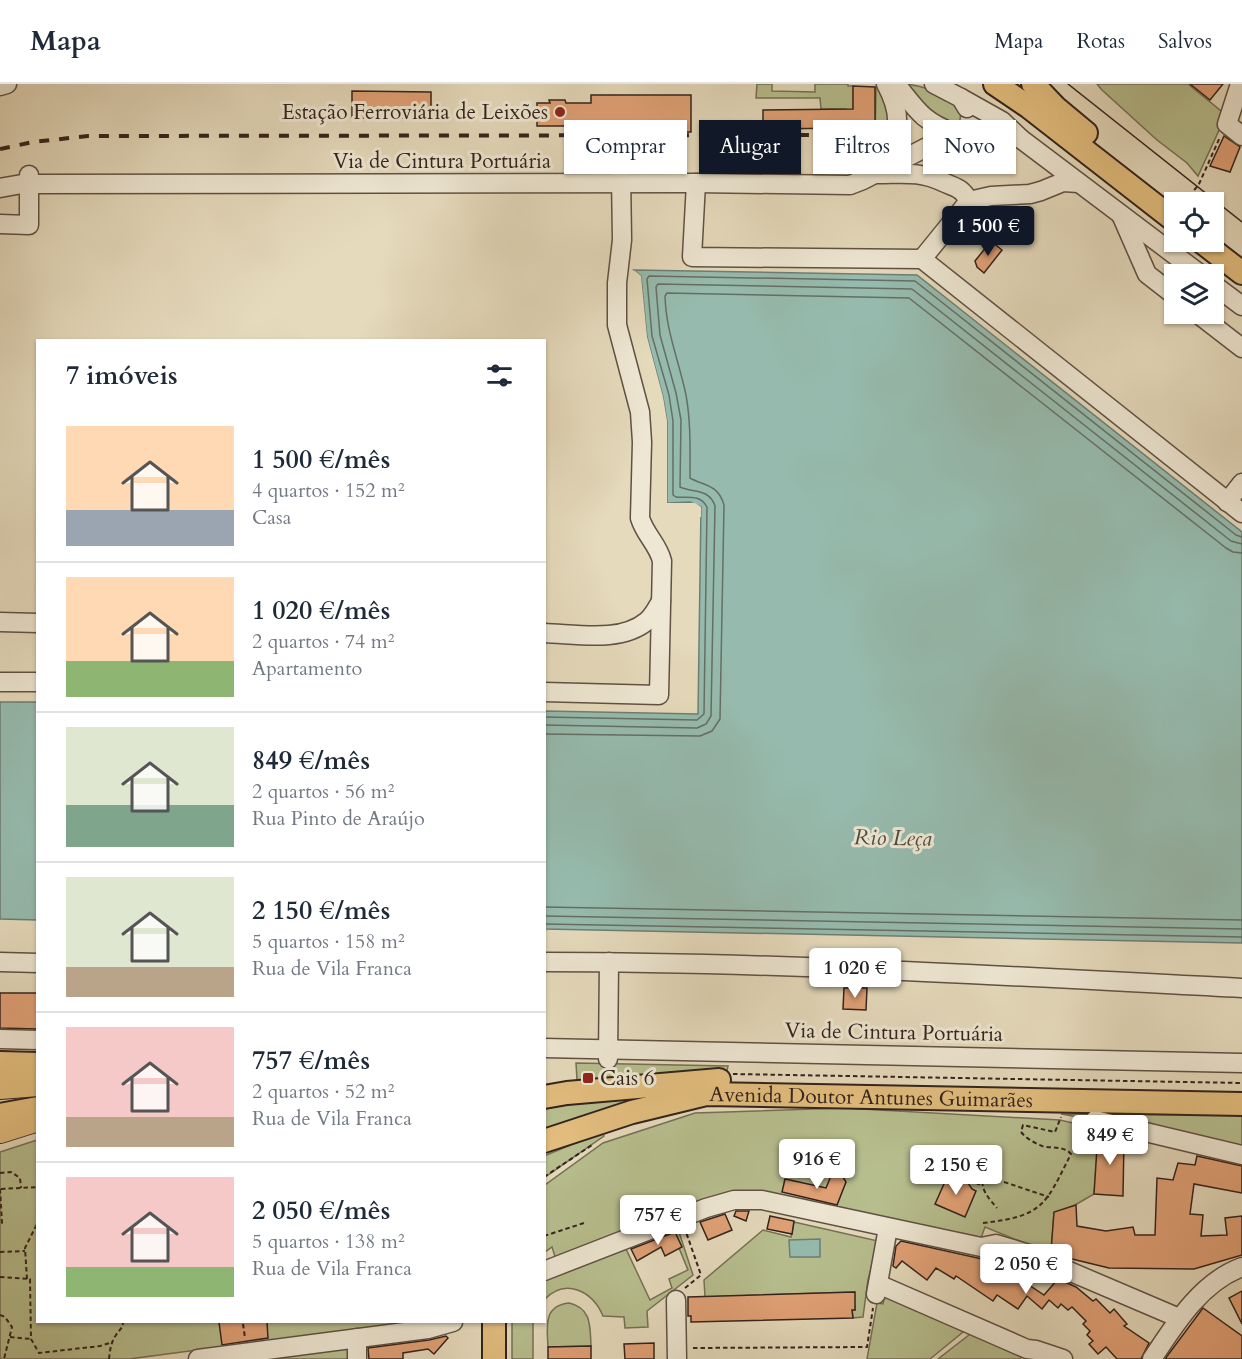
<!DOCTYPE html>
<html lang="pt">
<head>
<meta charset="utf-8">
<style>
  body { margin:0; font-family:Cardo,serif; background:#f6f6f7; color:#1f2937; height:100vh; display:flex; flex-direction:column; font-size:22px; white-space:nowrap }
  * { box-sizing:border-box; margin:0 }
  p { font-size:20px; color:#747a83 }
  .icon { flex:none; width:33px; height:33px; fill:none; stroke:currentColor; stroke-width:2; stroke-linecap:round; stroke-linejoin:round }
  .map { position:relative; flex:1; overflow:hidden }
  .drawer { position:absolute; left:36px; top:255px; width:510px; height:984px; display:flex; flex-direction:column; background:#fff; border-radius:0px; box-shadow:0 2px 4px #0004 }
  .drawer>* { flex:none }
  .top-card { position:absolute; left:564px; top:36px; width:570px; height:54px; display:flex; gap:12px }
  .tools { position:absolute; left:1164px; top:108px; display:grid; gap:12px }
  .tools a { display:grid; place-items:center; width:60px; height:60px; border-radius:0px; background:#fff; box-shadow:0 2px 4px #0004; font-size:30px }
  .price { position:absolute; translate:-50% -51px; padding:0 14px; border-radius:6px; background:#fff; color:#222; font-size:20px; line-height:39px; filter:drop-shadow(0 2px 3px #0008) }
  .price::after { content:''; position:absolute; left:50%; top:36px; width:18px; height:14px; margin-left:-9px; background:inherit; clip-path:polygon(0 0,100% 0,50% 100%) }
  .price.on { background:#111827; color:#fff }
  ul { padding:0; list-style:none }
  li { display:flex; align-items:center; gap:18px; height:150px; padding:0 30px }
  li+li { border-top:2px solid #e0e1e3 }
  li span { display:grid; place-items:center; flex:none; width:168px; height:120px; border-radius:0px; color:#555 }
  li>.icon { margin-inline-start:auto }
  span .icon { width:72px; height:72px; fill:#fffc; stroke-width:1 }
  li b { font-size:26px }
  h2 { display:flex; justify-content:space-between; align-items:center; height:72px; padding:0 30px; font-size:26px }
  .tag { padding:0 21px; border-radius:0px; background:#fff; box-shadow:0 2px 4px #0004; font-size:21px; line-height:54px }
  .tag.on { background:#111827; color:#fff }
  header { display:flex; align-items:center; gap:36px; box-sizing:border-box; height:84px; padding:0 30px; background:#fff; border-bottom:2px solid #e0e1e3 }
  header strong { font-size:28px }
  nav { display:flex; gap:33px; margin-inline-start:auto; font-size:21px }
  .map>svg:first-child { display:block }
  .green { fill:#b7be8e; stroke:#757055; stroke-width:1.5 }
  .water { fill:#96bbae; stroke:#6e7e74; stroke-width:1.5 }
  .pier { fill:#e5dabc }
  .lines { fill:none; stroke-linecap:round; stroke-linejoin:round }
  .shore { stroke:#646f65; stroke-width:1.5 }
  .building { fill:#e1a176; stroke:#33231c; stroke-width:1.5 }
  .minor-casing { stroke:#605144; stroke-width:21 }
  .major-casing { stroke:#33231c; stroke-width:26 }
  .highway-casing { stroke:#33231c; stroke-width:28 }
  .path { stroke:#33231c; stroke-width:2; stroke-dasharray:4.5 3; stroke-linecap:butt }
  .minor { stroke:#eee7d3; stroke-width:18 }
  .major { stroke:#e2bd7e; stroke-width:22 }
  .highway { stroke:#e2bd7e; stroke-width:26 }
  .tram { stroke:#33231c; stroke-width:1.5 }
  .rail { stroke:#33231c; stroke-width:4; stroke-dasharray:10 10; stroke-linecap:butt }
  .poi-dot { fill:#8f2418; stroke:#eee7d3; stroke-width:2 }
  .labels { text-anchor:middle; stroke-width:6; stroke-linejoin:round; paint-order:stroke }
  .poi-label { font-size:21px; fill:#33231c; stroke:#eee7d3; text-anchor:end }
  .street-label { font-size:21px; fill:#33231c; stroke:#eee7d3 }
  .water-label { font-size:22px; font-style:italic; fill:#4c4940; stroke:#eee7d3 }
</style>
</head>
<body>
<header>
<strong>Mapa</strong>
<nav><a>Mapa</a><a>Rotas</a><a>Salvos</a></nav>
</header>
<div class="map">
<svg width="1242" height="1275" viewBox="0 0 1242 1275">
  <rect width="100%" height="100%" fill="#e5dabc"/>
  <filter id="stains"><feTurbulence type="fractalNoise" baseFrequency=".00333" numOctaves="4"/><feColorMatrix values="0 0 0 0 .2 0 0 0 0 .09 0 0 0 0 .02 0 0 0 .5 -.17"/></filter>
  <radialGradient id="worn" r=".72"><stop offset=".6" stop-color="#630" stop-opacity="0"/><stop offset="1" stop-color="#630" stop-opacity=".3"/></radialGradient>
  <g class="green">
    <path d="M757,0H772V7L815,8V0H848V2H853V61H875L876,3L881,4C883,12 888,22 888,31C888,54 871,73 848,77L846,25H821L820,14H756Z"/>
    <path d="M902,0C920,0 969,14 959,39L936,34Z"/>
    <polygon points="1097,0 1188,0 1226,31 1198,92 1187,79 1157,56 1102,6"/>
    <polygon points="576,979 728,982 727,987 614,996 577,996"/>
    <polygon points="694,997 545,1057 545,1013"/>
    <polygon points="844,1024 1060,1036 1099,1045 1094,1110 1075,1121 1054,1129 1051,1170 985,1143 980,1157 762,1111 556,1176 552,1163 545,1168 545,1101 603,1059 695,1029"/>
    <polygon points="1061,1030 1242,1031 1242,1071 1095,1036"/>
    <polygon points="602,1048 604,1052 545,1093 544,1072"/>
    <polygon points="37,1056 38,1238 409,1238 129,1275 0,1275 0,1068"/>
    <polygon points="794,1138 878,1157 868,1196 863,1233 853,1234 852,1226 855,1226 854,1208 705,1213 704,1196 763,1146 791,1153"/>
    <path d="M678,1145L693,1191L647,1227L648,1243L625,1244L624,1233L603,1232C593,1208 566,1193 545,1215V1196L626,1165L650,1216L672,1204L669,1195L688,1186L672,1147Z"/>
    <polygon points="886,1206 968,1244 930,1275 867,1275 877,1219 883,1220"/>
    <path d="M569,1219C592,1224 590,1243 591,1262L548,1263C547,1242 543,1222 569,1219Z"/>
    <rect x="512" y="1238" width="21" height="37"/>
    <polygon points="974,1247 1025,1268 1020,1275 938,1275"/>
    <polygon points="353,1260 353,1275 253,1275"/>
  </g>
  <g class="water">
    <polygon points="634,186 917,191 1242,448 1242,859 545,845 545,627 698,630 701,423 690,418 667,419 667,337 663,313 647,253 641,192"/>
    <polygon points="0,618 37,618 37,836 0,835"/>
    <polygon points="820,1155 820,1173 790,1173 789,1156"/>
  </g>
  <polygon class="pier" points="634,186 641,192 647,253 663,313 667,337 667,419 695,419 701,423 701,433 698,433 698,425 694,422 667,422 664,420 664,338 660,313 644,254 639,205"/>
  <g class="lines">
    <g class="shore">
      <path d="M544,633L697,636L704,630L707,423C700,410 688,414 676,413L673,411V337L669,311L652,252L647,195L649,192L915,197L1236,451L1242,453"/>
      <path d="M544,641L697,644L706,640L711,632L715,422C709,404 693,409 680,403L681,336L676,309L660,251L656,203L658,200L912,205L1231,457L1242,460"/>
      <path d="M544,650L700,652L712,647L720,635L724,421C718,400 704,402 690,394C690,366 691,339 686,311C679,277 666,248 665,212L667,209L909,214L1226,464L1233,468L1242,469"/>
      <polyline points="544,823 1242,836"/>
      <polyline points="544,832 1242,845"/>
      <polyline points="544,840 1242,853"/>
    </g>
  </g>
  <g class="building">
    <polygon points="1190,0 1223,0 1210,16"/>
    <polygon points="853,2 875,3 875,62 853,61 853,44 763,45 763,26 853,25"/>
    <polygon points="352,7 431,8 431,34 352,34"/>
    <polygon points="591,11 691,11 691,48 683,48 683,56 591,57 591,42 537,42 537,19 550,19 549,16 565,16 566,19 591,19"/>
    <polygon points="1224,52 1240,63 1230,88 1210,82"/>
    <polygon points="991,157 1002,166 984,189 977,183 975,177"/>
    <polygon points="844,904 867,904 866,926 843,925"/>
    <polygon points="0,909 38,909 38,945 0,944"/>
    <polygon points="1098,1048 1124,1055 1123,1112 1094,1110"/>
    <polygon points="1197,1072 1242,1082 1242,1109 1194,1100 1190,1130 1203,1131 1201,1152 1227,1151 1225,1134 1242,1132 1242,1171 1194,1185 1109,1184 1068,1174 1051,1167 1054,1128 1076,1121 1077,1142 1106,1147 1133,1143 1135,1151 1155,1151 1157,1094 1173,1096 1178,1079 1195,1081"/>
    <polygon points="836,1091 843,1093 846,1098 837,1121 782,1108 785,1095 826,1104 831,1092"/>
    <polygon points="948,1091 968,1099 972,1105 976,1107 965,1133 935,1120"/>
    <polygon points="736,1127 749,1127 746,1137 734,1132"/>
    <polygon points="725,1130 732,1146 708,1156 700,1138"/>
    <polygon points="770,1132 794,1137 792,1150 767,1145"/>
    <polygon points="675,1148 682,1163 665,1172 661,1163 637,1177 631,1165"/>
    <polygon points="901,1157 982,1175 987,1173 1044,1211 1058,1195 1076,1203 1093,1217 1096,1215 1110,1229 1114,1225 1127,1240 1124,1242 1149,1259 1141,1275 1117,1275 1106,1263 1098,1270 1089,1260 1093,1257 1087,1251 1090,1247 1083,1240 1086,1237 1072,1223 1068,1226 1061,1220 1058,1224 1049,1216 1042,1225 1027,1212 1018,1225 997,1211 993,1217 956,1192 954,1195 936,1184 927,1196 902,1177 896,1184 893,1182 896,1162"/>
    <polygon points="1242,1207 1242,1240 1229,1214"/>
    <polygon points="855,1208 855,1226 852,1226 853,1234 691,1238 691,1232 688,1232 688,1213"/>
    <polygon points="1203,1224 1242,1252 1242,1275 1165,1275"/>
    <polygon points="219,1238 267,1238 268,1254 222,1261"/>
    <polygon points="446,1252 448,1254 434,1270 428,1265 403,1269 403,1275 369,1275 368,1264 429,1256"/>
    <polygon points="654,1259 654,1275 625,1275 624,1260"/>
    <polygon points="591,1262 591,1275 548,1275 548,1263"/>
  </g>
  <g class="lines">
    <g class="minor-casing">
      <g id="minor">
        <path d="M896,0C917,26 922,37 954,49"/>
        <polyline points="934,0 961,14 967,24"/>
        <polyline points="1240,0 1227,40 1242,52"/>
        <polyline points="0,2 7,0"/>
        <polyline points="961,14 1002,37 1020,54"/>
        <path d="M867,86C899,61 906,37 886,0"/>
        <path d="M878,90C904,90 919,87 943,98C956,104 961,103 969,117"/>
        <polyline points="696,99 692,173 922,175 1242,429"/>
        <path d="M0,104L22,100L696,99L850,101L863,96L954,49C978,44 998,49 1021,55L1200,190"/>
        <polyline points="1122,133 1147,190 1174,211"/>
        <polyline points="0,140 29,141 29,91"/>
        <polyline points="922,175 969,117 991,112 1030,110 1041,107 1063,98 1079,99"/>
        <polyline points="1214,201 1242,222"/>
        <polyline points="1198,230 1242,264"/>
        <polyline points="1227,418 1242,399"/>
        <polyline points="0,538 38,539"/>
        <path d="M544,549C577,550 621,559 647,537C653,532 657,524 661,517"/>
        <polyline points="0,598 38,598"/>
        <path d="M544,608L659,611L662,477C658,460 645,451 640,434L642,358L640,328L617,241V199L622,156L621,91"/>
        <polyline points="0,878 38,879"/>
        <path d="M544,878C777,878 1010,892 1242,904"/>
        <polyline points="0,955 38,956"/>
        <polyline points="544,964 1242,979"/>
        <polyline points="608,975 609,878"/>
        <polyline points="1095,1036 1242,1071"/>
        <polyline points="544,1187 706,1124 734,1116 762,1116 981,1163 996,1160 1029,1170 1179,1234"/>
        <polyline points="878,1200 1027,1265 1036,1266 1063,1275"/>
        <polyline points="876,1210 888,1144"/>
        <polyline points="676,1216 677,1275"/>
        <polyline points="198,1275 428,1245 453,1238"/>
        <polyline points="357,1275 357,1254"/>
        <path d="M1152,1275C1175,1240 1201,1198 1242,1183"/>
      </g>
    </g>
    <g class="major-casing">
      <g id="major">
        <polyline points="995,0 1029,23 1174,136"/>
        <polyline points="1033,0 1056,24 1086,49"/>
        <polyline points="1202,158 1242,189"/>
        <polyline points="0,979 38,980"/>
        <polyline points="544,1013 567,1009 719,996"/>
        <polyline points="0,1031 38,1024"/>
        <path id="s1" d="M544,1057L632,1028L706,1010L1242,1020"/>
        <polyline points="494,1238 494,1275"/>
      </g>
    </g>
    <g class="highway-casing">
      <g id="highway">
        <polyline points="0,1002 38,999"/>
        <polyline points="0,1046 38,1034"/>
      </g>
    </g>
    <g class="path">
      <polyline points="1185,118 1199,100 1220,53"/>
      <polyline points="733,990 1242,999"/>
      <path d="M991,1077C977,1098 981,1106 997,1124"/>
      <polyline points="934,1082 981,1101"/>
      <polyline points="0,1089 11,1088 20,1094 21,1104"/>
      <polyline points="544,1093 592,1061"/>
      <polyline points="1004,1098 1049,1113"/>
      <polyline points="0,1105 2,1139 0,1139"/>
      <polyline points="1,1105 38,1103"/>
      <path d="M983,1139C1044,1132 1045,1121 1071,1070C1063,1061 1052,1065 1042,1062C1034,1059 1026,1054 1021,1048L1023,1041L1055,1048L1061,1033"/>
      <polyline points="544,1152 584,1139"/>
      <polyline points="0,1168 25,1167"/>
      <polyline points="0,1193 30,1195 31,1255 39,1269 100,1262 113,1258"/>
      <polyline points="27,1195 25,1164 38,1138"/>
      <polyline points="685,1204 701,1191 686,1148"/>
      <polyline points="0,1231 5,1233 12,1243 4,1275"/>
      <polyline points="243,1240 245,1254"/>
      <polyline points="10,1253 31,1255"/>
      <polyline points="693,1264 867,1263 873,1224"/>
      <path d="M109,1275C110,1266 111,1258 116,1251C120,1245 123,1244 123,1238"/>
    </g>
    <use href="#minor" class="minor"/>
    <use href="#major" class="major"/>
    <use href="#highway" class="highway"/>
    <polyline class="tram" points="1068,0 1242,138"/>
    <polyline class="rail" points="0,65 33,58 88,52 839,51"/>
  </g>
  <g class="poi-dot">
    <circle cx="560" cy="28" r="6"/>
    <rect x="582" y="988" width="12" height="12" rx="3"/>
  </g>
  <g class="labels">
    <g class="poi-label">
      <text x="548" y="35">Estação Ferroviária de Leixões</text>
      <text x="600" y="1001" text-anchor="start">Cais 6</text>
    </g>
    <g class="street-label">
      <text x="442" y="84">Via de Cintura Portuária</text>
      <text transform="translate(894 948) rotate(1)" y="7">Via de Cintura Portuária</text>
      <text dy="7" stroke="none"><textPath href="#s1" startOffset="334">Avenida Doutor Antunes Guimarães</textPath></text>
    </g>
    <g class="water-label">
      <text transform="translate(893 753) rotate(1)" y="8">Rio Leça</text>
    </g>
  </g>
  <rect width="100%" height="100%" filter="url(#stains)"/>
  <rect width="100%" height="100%" fill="url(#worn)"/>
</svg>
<div class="tools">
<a><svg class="icon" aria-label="locate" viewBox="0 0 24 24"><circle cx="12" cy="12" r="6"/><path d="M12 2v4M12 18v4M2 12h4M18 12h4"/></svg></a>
<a><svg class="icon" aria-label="layers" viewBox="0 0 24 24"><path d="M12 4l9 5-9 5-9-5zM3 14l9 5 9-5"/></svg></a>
</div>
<b class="price on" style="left:988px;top:173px">1 500 €</b>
<b class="price" style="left:855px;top:915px">1 020 €</b>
<b class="price" style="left:1110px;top:1082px">849 €</b>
<b class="price" style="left:817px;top:1106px">916 €</b>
<b class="price" style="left:956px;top:1112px">2 150 €</b>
<b class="price" style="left:658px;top:1162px">757 €</b>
<b class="price" style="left:1026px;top:1211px">2 050 €</b>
<div class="top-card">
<a class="tag">Comprar</a>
<a class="tag on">Alugar</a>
<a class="tag">Filtros</a>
<a class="tag">Novo</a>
</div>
<section class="drawer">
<h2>7 imóveis<svg class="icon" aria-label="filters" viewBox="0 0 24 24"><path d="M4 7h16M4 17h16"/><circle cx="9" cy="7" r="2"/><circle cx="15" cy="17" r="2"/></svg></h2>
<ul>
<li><span style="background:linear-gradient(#ffd9b3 70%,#9aa5b1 0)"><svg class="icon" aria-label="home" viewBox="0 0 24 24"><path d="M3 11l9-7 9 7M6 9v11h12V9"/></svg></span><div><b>1 500 €/mês</b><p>4 quartos · 152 m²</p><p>Casa</p></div></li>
<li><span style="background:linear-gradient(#ffd9b3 70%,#8fb573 0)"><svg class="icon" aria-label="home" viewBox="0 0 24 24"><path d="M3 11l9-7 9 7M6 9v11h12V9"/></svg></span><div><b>1 020 €/mês</b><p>2 quartos · 74 m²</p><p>Apartamento</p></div></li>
<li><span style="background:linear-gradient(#dfe7d0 65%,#7fa58c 0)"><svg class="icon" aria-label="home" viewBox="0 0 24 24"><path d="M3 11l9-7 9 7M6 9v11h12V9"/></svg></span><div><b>849 €/mês</b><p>2 quartos · 56 m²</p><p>Rua Pinto de Araújo</p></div></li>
<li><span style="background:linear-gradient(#dfe7d0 75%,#b9a48a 0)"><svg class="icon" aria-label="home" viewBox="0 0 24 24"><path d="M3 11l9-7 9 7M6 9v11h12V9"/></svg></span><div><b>2 150 €/mês</b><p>5 quartos · 158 m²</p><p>Rua de Vila Franca</p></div></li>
<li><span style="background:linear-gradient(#f6c9c9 75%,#b9a48a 0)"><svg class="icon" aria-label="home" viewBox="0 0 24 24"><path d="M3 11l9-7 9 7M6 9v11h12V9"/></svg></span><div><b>757 €/mês</b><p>2 quartos · 52 m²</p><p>Rua de Vila Franca</p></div></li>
<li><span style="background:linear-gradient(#f6c9c9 75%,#8fb573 0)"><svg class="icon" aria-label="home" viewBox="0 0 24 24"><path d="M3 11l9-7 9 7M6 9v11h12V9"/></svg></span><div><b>2 050 €/mês</b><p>5 quartos · 138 m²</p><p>Rua de Vila Franca</p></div></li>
</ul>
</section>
</div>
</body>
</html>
